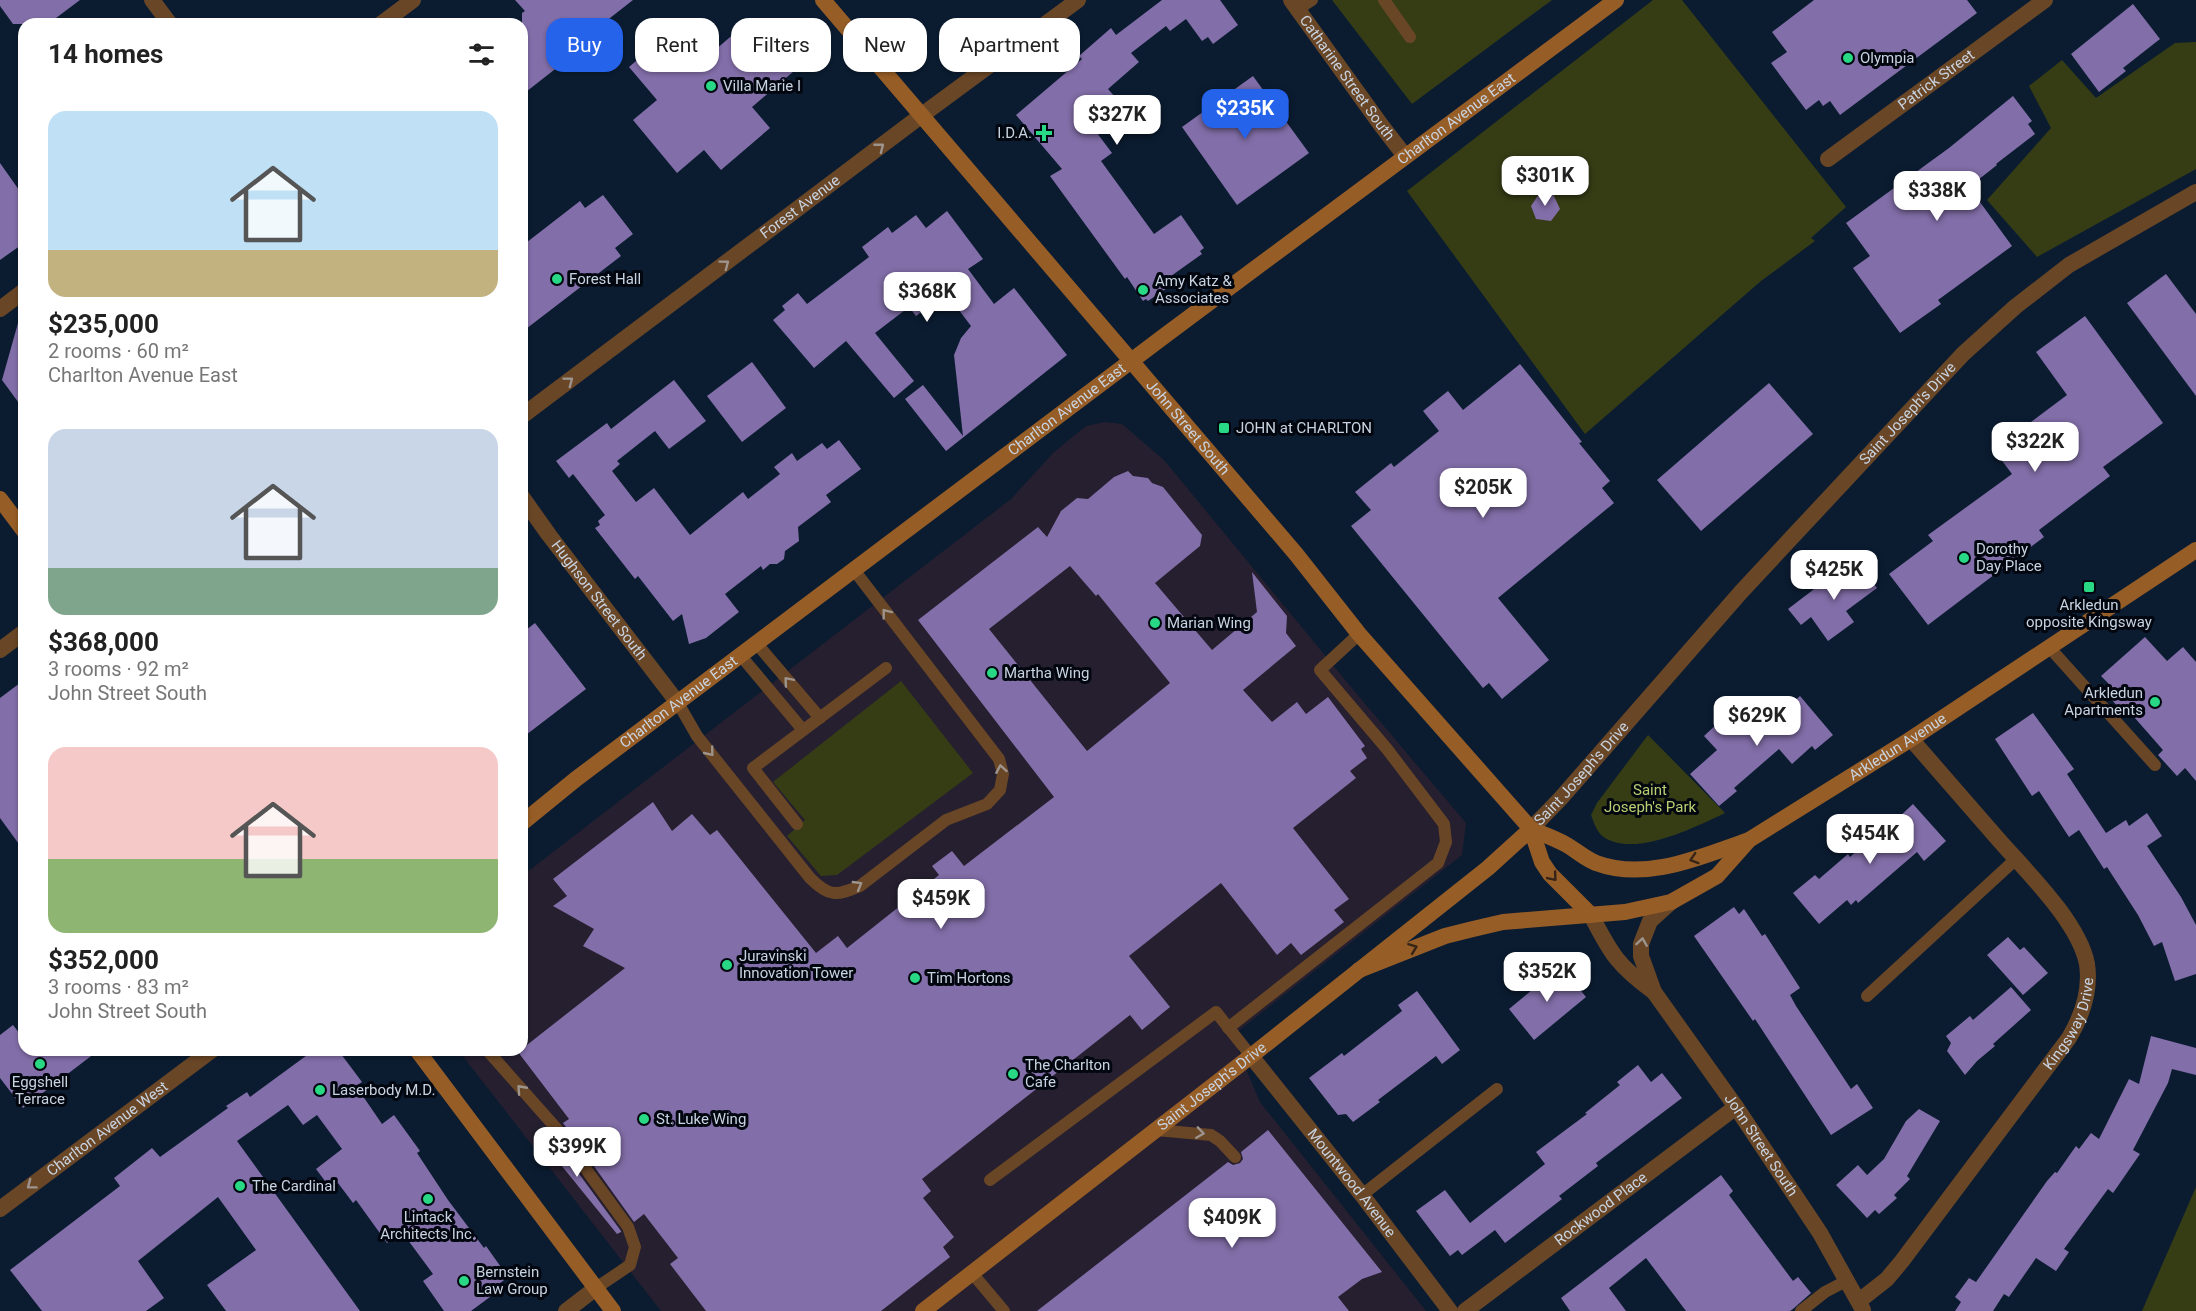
<!DOCTYPE html>
<html lang="en">
<head>
<meta charset="utf-8">
<style>
  body { margin:0; font-family:Roboto,sans-serif; background:#f6f6f6; color:#222; height:100vh; display:flex; flex-direction:column; font-size:22px; white-space:nowrap }
  * { box-sizing:border-box; margin:0 }
  p { font-size:20px; color:#767676 }
  .icon { flex:none; width:33px; height:33px; fill:none; stroke:currentColor; stroke-width:2; stroke-linecap:round; stroke-linejoin:round }
  .map { position:relative; flex:1; overflow:hidden }
  .details { position:absolute; left:18px; top:18px; width:510px; height:1038px; display:flex; flex-direction:column; background:#fff; border-radius:18px; box-shadow:0 2px 4px #0004 }
  .details>* { flex:none }
  .guide { position:absolute; left:546px; top:18px; width:570px; height:54px; display:flex; gap:12px }
  .price { position:absolute; translate:-50% -51px; padding:0 14px; border-radius:12px; background:#fff; color:#222; font-size:20px; line-height:39px; filter:drop-shadow(0 2px 3px #0008) }
  .price::after { content:''; position:absolute; left:50%; top:36px; width:18px; height:14px; margin-left:-9px; background:inherit; clip-path:polygon(0 0,100% 0,50% 100%) }
  .price.current { background:#2563eb; color:#fff }
  ul { padding:0; list-style:none }
  li { display:grid; align-content:center; gap:12px; height:318px; padding:0 30px }
  li span { display:grid; place-items:center; height:186px; border-radius:18px; color:#555 }
  li>.icon { margin-inline-start:auto }
  span .icon { width:108px; height:108px; fill:#fffc; stroke-width:1 }
  li b { font-size:26px }
  h2 { display:flex; justify-content:space-between; align-items:center; height:72px; padding:0 30px; font-size:26px }
  .pill { padding:0 21px; border-radius:18px; background:#fff; box-shadow:0 2px 4px #0004; font-size:21px; line-height:54px }
  .pill.current { background:#2563eb; color:#fff }
  .map>svg:first-child { display:block }
  .medical { fill:#251f2f }
  .green { fill:#363d15 }
  .building { fill:#826ea8; fill-rule:evenodd }
  .lines { fill:none; stroke-linecap:round; stroke-linejoin:round }
  .service { stroke:#694626; stroke-width:12 }
  .minor { stroke:#694626; stroke-width:16 }
  .tertiary { stroke:#694626; stroke-width:16 }
  .secondary { stroke:#965d26; stroke-width:16 }
  .oneway { stroke:#9d948d }
  .oneway2 { stroke:#362417 }
  .poi-dot { fill:#29d885; stroke:#02060f; stroke-width:2 }
  .labels { text-anchor:middle; stroke-width:6; stroke-linejoin:round; paint-order:stroke }
  .poi-label { font-size:15px; fill:#c8d3e1; stroke:#02060f; text-anchor:start }
  .street-label { font-size:15px; fill:#c8d3e1; stroke:#02060f }
  .park-label { font-size:15px; fill:#bace72; stroke:#02060f }
</style>
</head>
<body>
<div class="map">
<svg width="2196" height="1311" viewBox="0 0 2196 1311">
  <rect width="100%" height="100%" fill="#0b1c31"/>
  <polygon class="medical" points="1105,422 1122,424 1164,460 1356,693 1466,823 1462,855 1232,1036 1260,1102 1426,1311 661,1311 458,1050 522,1050 522,876 1011,499 1054,452 1086,426"/>
  <g class="green">
    <polygon points="1332,0 1552,0 1412,104"/>
    <polygon points="1653,0 1682,0 1846,207 1811,238 1815,241 1761,281 1585,434 1407,191"/>
    <polygon points="2196,42 2196,169 2037,257 1987,200 2051,128 2029,86 2062,60 2096,98 2175,43"/>
    <polygon points="901,681 973,773 837,875 821,876 787,836 805,820 773,782"/>
    <path d="M1648,735L1725,813C1695,827 1637,857 1605,838C1597,833 1594,823 1591,815L1597,803Z"/>
    <polygon points="2196,1187 2196,1311 2142,1311"/>
  </g>
  <g class="building">
    <polygon points="0,0 80,0 48,24 13,24 0,6"/>
    <polygon points="515,0 633,0 596,29 600,34 522,95 522,13 525,11"/>
    <polygon points="1162,0 1220,0 1238,25 1213,44 1208,37 1202,41 1186,19 1170,31 1166,26 1131,53 1139,62 1108,89 1115,97 1106,105 1116,117 1097,133 1112,153 1101,161 1154,234 1181,215 1204,248 1200,251 1202,254 1171,276 1176,282 1148,301 1146,299 1143,301 1127,277 1125,279 1050,176 1062,169 1016,115 1082,59 1079,56 1111,28 1116,35"/>
    <polygon points="1814,0 1967,0 1977,13 1840,115 1830,101 1823,106 1819,100 1806,110 1771,63 1787,52 1772,32"/>
    <polygon points="2133,4 2160,39 2123,68 2126,71 2099,92 2071,54"/>
    <polygon points="750,20 794,71 752,107 770,128 721,170 704,150 677,173 633,120 657,100 629,67 680,23 708,56"/>
    <polygon points="1253,76 1309,153 1237,205 1182,127"/>
    <polygon points="2013,96 2032,121 2028,124 2035,134 1996,164 1997,165 1969,187 2012,246 1938,300 1941,304 1900,333 1853,268 1870,256 1846,223 1949,148"/>
    <polygon points="0,163 24,197 24,243 0,260"/>
    <polygon points="1539,194 1553,194 1560,209 1551,221 1536,219 1531,206"/>
    <polygon points="603,195 633,234 615,248 621,256 522,332 522,246 580,201 585,208"/>
    <polygon points="947,211 983,259 968,269 994,304 1014,288 1067,355 946,451 905,399 923,385 963,436 954,355 961,338 971,326 946,293 916,316 909,307 875,333 914,381 894,398 846,341 814,368 773,320 785,310 782,306 798,293 807,304 869,257 862,247 888,227 892,233 916,215 926,228"/>
    <polygon points="2166,274 2196,314 2196,396 2127,303"/>
    <polygon points="2085,316 2163,423 2103,467 2110,476 2039,530 2044,537 1928,625 1889,574 1933,541 1928,535 2012,474 1994,450 2067,395 2036,352"/>
    <polygon points="18,323 24,324 24,410 2,380"/>
    <polygon points="752,362 786,408 742,442 707,396"/>
    <polygon points="1520,364 1582,442 1579,443 1610,481 1602,488 1614,503 1498,598 1549,660 1502,699 1489,683 1483,688 1351,526 1371,510 1355,492 1391,463 1394,467 1439,431 1423,411 1448,391 1463,410"/>
    <polygon points="674,380 706,421 669,449 655,431 617,461 620,464 612,471 636,502 654,488 690,535 743,492 748,499 780,474 774,467 792,453 797,461 822,443 827,449 839,440 861,469 826,495 831,502 798,527 799,541 785,551 784,559 777,564 770,564 763,570 761,566 725,594 739,612 706,638 689,644 682,614 673,621 638,576 635,579 595,528 600,525 598,521 605,515 573,474 569,478 556,461 607,423 611,429"/>
    <polygon points="1769,383 1813,434 1701,531 1657,480"/>
    <path d="M1128,471L1133,476L1148,478L1152,483L1163,487L1202,535L1200,546L1155,583L1212,650L1257,612L1252,572L1287,616L1286,633L1296,646L1243,690L1272,722L1297,702L1306,714L1328,697L1365,746L1361,749L1367,758L1350,771L1356,778L1293,828L1349,899L1334,910L1344,922L1301,955L1291,943L1277,955L1221,883L1129,956L1170,1007L1142,1030L1130,1015L922,1179L931,1191L923,1198L954,1237L943,1247L950,1257L881,1311H706L670,1264L678,1258L644,1214L634,1222L563,1123L569,1119L518,1052L625,968L583,946L594,929L553,906L567,896L553,879L653,802L672,831L692,814L710,835L717,830L816,953L838,936L847,948L939,875L932,866L952,851L964,866L1054,797L918,620L1038,527L1047,537L1061,511L1077,498L1088,499L1114,477ZM1070,566L1096,596L1098,594L1170,683L1087,751L989,629Z"/>
    <polygon points="1857,562 1877,588 1846,611 1854,622 1828,641 1811,617 1801,625 1788,609 1843,567 1846,570"/>
    <polygon points="535,623 586,689 522,738 522,633"/>
    <polygon points="2145,637 2167,661 2183,647 2196,662 2196,781 2185,768 2177,776 2158,755 2163,750 2127,709 2123,713 2107,694 2113,688 2101,676"/>
    <polygon points="24,680 24,851 0,818 0,698"/>
    <polygon points="1800,696 1833,735 1815,750 1812,746 1792,764 1779,749 1734,788 1737,791 1719,806 1690,774 1717,750 1704,736 1719,722 1725,729 1739,716 1753,732 1777,711 1780,714"/>
    <polygon points="2033,713 2074,769 2067,774 2106,833 2126,820 2129,826 2147,813 2162,836 2147,846 2181,897 2196,925 2196,974 2175,981 2162,942 2154,946 2138,915 2107,867 2104,869 2079,830 2069,837 2039,791 2032,796 1995,739"/>
    <polygon points="1913,804 1946,841 1924,861 1917,852 1858,903 1856,900 1851,905 1847,900 1819,924 1793,893 1815,875 1819,879 1848,854 1850,857 1882,828 1884,831"/>
    <polygon points="1734,907 1739,914 1744,909 1762,936 1765,934 1800,988 1790,995 1796,1006 1851,1089 1857,1084 1873,1108 1831,1135 1755,1019 1753,1021 1694,936"/>
    <polygon points="2008,937 2020,950 2024,947 2048,973 2023,995 1987,955"/>
    <polygon points="1561,966 1586,997 1534,1040 1509,1009"/>
    <polygon points="2011,987 2031,1010 1993,1044 1995,1046 1977,1061 1965,1075 1947,1051 1951,1043 1946,1036 1970,1016 1973,1020"/>
    <polygon points="1417,991 1460,1050 1442,1064 1436,1056 1378,1100 1380,1102 1353,1122 1346,1114 1338,1115 1309,1078 1342,1053 1344,1056 1402,1011 1398,1005"/>
    <polygon points="13,1025 24,1039 24,1050 99,1050 23,1108 0,1078 0,1035"/>
    <polygon points="2151,1036 2196,1048 2196,1075 2172,1069 2168,1083 2133,1150 2140,1154 2113,1193 2108,1189 2064,1249 2069,1252 2056,1271 2036,1258 2009,1297 2004,1294 1993,1311 1955,1311 1961,1302 1955,1297 1969,1278 1976,1282 2047,1181 2055,1172 2057,1173 2076,1146 2079,1149 2091,1133 2099,1139 2129,1079 2139,1084"/>
    <polygon points="314,1050 338,1050 362,1082 356,1086 382,1124 394,1115 420,1151 417,1153 448,1200 484,1248 486,1246 508,1277 491,1290 494,1294 471,1311 444,1311 423,1281 433,1274 402,1232 387,1243 356,1200 353,1203 338,1183 331,1189 316,1169 342,1149 317,1115 303,1125 288,1105 237,1141 360,1311 226,1311 207,1285 256,1250 218,1197 138,1261 164,1298 146,1311 42,1311 10,1270 120,1186 114,1178 152,1148 160,1157 228,1108 226,1106 247,1092 250,1097"/>
    <polygon points="1638,1065 1651,1082 1662,1073 1682,1098 1596,1163 1598,1166 1559,1196 1562,1199 1505,1243 1495,1230 1462,1255 1458,1250 1450,1256 1416,1211 1445,1190 1470,1223 1545,1164 1536,1152 1587,1114 1585,1113 1620,1085 1617,1082"/>
    <polygon points="1919,1109 1940,1121 1907,1176 1910,1179 1894,1195 1897,1198 1879,1214 1875,1210 1867,1218 1836,1185 1858,1165 1867,1175 1884,1159 1906,1121"/>
    <polygon points="1268,1130 1382,1272 1362,1279 1338,1297 1349,1311 1037,1311 1228,1162 1233,1165 1240,1163 1243,1159 1241,1152"/>
    <polygon points="549,1133 621,1231 621,1232 617,1234 540,1139"/>
    <polygon points="1721,1175 1733,1191 1729,1195 1793,1281 1798,1277 1811,1293 1793,1309 1790,1311 1686,1311 1646,1258 1609,1288 1626,1311 1570,1311 1561,1298"/>
  </g>
  <g class="lines">
    <g class="service">
      <polyline points="1384,0 1410,37"/>
      <polyline points="1298,9 1312,0"/>
      <polyline points="757,644 820,718"/>
      <polyline points="2049,647 2155,765"/>
      <polyline points="741,656 803,730"/>
      <path d="M678,703L697,736L810,878C829,897 836,896 860,886L946,820L987,804L1000,790L1003,774L999,759L854,570"/>
      <polyline points="797,824 753,768 886,668"/>
      <polyline points="1867,996 2016,859"/>
      <polyline points="1228,1028 1438,863 1446,842 1444,824 1387,749 1320,670 1359,634"/>
      <polyline points="487,1050 556,1128 628,1227 635,1247 630,1265 596,1288"/>
      <polyline points="1156,1130 1211,1135 1220,1141 1235,1157"/>
      <polyline points="990,1180 1216,1012 1251,1056"/>
      <polyline points="1362,1195 1497,1089"/>
      <polyline points="972,1273 1004,1311"/>
      <polyline points="1801,1311 1825,1292 1848,1280"/>
    </g>
    <g class="minor">
      <polyline points="152,0 170,24"/>
      <path id="s1" d="M1291,0L1381,125L1405,156"/>
      <path id="s2" d="M1828,159L2045,0"/>
      <path id="s3" d="M522,416L922,115L1078,0"/>
      <path id="s4" d="M522,497L549,535L678,703"/>
      <polyline points="0,650 24,632"/>
      <path id="s5" d="M1531,829L1561,798L1741,592L1963,354L2015,307L2069,265L2196,192"/>
      <path id="s6" d="M1671,902L1650,921L1641,944V956L1654,992L1736,1107L1820,1233L1863,1310"/>
      <path d="M1591,915C1611,954 1618,966 1654,992"/>
      <path id="s7" d="M1251,1056L1362,1195L1450,1311"/>
      <path id="s8" d="M1859,1301L1887,1279L1902,1261L2069,1038C2082,1016 2091,991 2087,964C2079,922 2026,871 1998,839C1969,806 1940,772 1911,739"/>
      <path id="s9" d="M1465,1311L1736,1107"/>
    </g>
    <g class="tertiary">
      <polyline points="381,24 413,0"/>
      <polyline points="0,309 24,291"/>
      <path id="s10" d="M0,1209L212,1050"/>
      <polyline points="566,1311 596,1288"/>
    </g>
    <g class="secondary">
      <path id="s11" d="M823,0L1296,554L1359,634L1531,829C1542,834 1554,838 1565,844C1576,850 1584,858 1596,863C1647,882 1702,856 1749,840"/>
      <polyline points="0,499 24,531"/>
      <path id="s12" d="M522,823L576,779L1167,334L1616,0"/>
      <polyline points="1531,829 1542,862 1550,874 1591,915"/>
      <path id="s13" d="M1359,970L1445,936L1473,929L1503,922L1625,912L1671,902L1717,876L1749,840L1911,739L2196,550"/>
      <polyline points="417,1050 613,1311"/>
      <path id="s14" d="M923,1311L1251,1056L1488,868L1531,829"/>
    </g>
  </g>
  <defs><path id="oneway-chevron" d="M-2-3.5L2.5 0L-2 3.5" fill="none" stroke-width="1.6" stroke-linecap="round" stroke-linejoin="round" transform="scale(1.5)"/></defs>
  <g class="oneway">
    <use href="#oneway-chevron" transform="translate(880 147) rotate(-38)"/>
    <use href="#oneway-chevron" transform="translate(725 264) rotate(-37)"/>
    <use href="#oneway-chevron" transform="translate(569 381) rotate(-37)"/>
    <use href="#oneway-chevron" transform="translate(886 613) rotate(-128)"/>
    <use href="#oneway-chevron" transform="translate(788 681) rotate(-130)"/>
    <use href="#oneway-chevron" transform="translate(710 752) rotate(51)"/>
    <use href="#oneway-chevron" transform="translate(1001 769) rotate(-100)"/>
    <use href="#oneway-chevron" transform="translate(858 885) rotate(-30)"/>
    <use href="#oneway-chevron" transform="translate(1642 942) rotate(-81)"/>
    <use href="#oneway-chevron" transform="translate(521 1089) rotate(-132)"/>
    <use href="#oneway-chevron" transform="translate(1200 1133) rotate(8)"/>
    <use href="#oneway-chevron" transform="translate(31 1185) rotate(143)"/>
  </g>
  <g class="oneway2">
    <use href="#oneway-chevron" transform="translate(1694 859) rotate(162)"/>
    <use href="#oneway-chevron" transform="translate(1553 877) rotate(50)"/>
    <use href="#oneway-chevron" transform="translate(1413 948) rotate(-21)"/>
  </g>
  <g class="poi-dot">
    <circle cx="1848" cy="58" r="6"/>
    <circle cx="711" cy="86" r="6"/>
    <path d="M1041 124h6v6h6v6h-6v6h-6v-6h-6v-6h6z"/>
    <circle cx="557" cy="279" r="6"/>
    <circle cx="1143" cy="290" r="6"/>
    <rect x="1218" y="422" width="12" height="12" rx="3"/>
    <circle cx="1964" cy="558" r="6"/>
    <rect x="2083" y="581" width="12" height="12" rx="3"/>
    <circle cx="1155" cy="623" r="6"/>
    <circle cx="992" cy="673" r="6"/>
    <circle cx="2155" cy="702" r="6"/>
    <circle cx="727" cy="965" r="6"/>
    <circle cx="915" cy="978" r="6"/>
    <circle cx="40" cy="1064" r="6"/>
    <circle cx="1013" cy="1074" r="6"/>
    <circle cx="320" cy="1090" r="6"/>
    <circle cx="644" cy="1119" r="6"/>
    <circle cx="240" cy="1186" r="6"/>
    <circle cx="428" cy="1199" r="6"/>
    <circle cx="464" cy="1281" r="6"/>
  </g>
  <g class="labels">
    <g class="poi-label">
      <text x="1860" y="63">Olympia</text>
      <text x="723" y="91">Villa Marie I</text>
      <text x="1032" y="138" text-anchor="end">I.D.A.</text>
      <text x="569" y="284">Forest Hall</text>
      <text x="1155" y="286">Amy Katz &amp;<tspan x="1155" dy="17">Associates</tspan></text>
      <text x="1236" y="433">JOHN at CHARLTON</text>
      <text x="1976" y="554">Dorothy<tspan x="1976" dy="17">Day Place</tspan></text>
      <text x="2089" y="610" text-anchor="middle">Arkledun<tspan x="2089" dy="17">opposite Kingsway</tspan></text>
      <text x="1167" y="628">Marian Wing</text>
      <text x="1004" y="678">Martha Wing</text>
      <text x="2143" y="698" text-anchor="end">Arkledun<tspan x="2143" dy="17">Apartments</tspan></text>
      <text x="739" y="961">Juravinski<tspan x="739" dy="17">Innovation Tower</tspan></text>
      <text x="927" y="983">Tim Hortons</text>
      <text x="1025" y="1070">The Charlton<tspan x="1025" dy="17">Cafe</tspan></text>
      <text x="40" y="1087" text-anchor="middle">Eggshell<tspan x="40" dy="17">Terrace</tspan></text>
      <text x="332" y="1095">Laserbody M.D.</text>
      <text x="656" y="1124">St. Luke Wing</text>
      <text x="252" y="1191">The Cardinal</text>
      <text x="428" y="1222" text-anchor="middle">Lintack<tspan x="428" dy="17">Architects Inc.</tspan></text>
      <text x="476" y="1277">Bernstein<tspan x="476" dy="17">Law Group</tspan></text>
    </g>
    <g class="street-label">
      <text dy="5" stroke="none"><textPath href="#s1" startOffset="96">Catharine Street South</textPath></text>
      <text dy="5" stroke="none"><textPath href="#s2" startOffset="134">Patrick Street</textPath></text>
      <text dy="5" stroke="none"><textPath href="#s12" startOffset="1170">Charlton Avenue East</textPath></text>
      <text dy="5" stroke="none"><textPath href="#s3" startOffset="348">Forest Avenue</textPath></text>
      <text dy="5" stroke="none"><textPath href="#s12" startOffset="684">Charlton Avenue East</textPath></text>
      <text dy="5" stroke="none"><textPath href="#s5" startOffset="561">Saint Joseph's Drive</textPath></text>
      <text dy="5" stroke="none"><textPath href="#s11" startOffset="562">John Street South</textPath></text>
      <text dy="5" stroke="none"><textPath href="#s4" startOffset="129">Hughson Street South</textPath></text>
      <text dy="5" stroke="none"><textPath href="#s12" startOffset="198">Charlton Avenue East</textPath></text>
      <text dy="5" stroke="none"><textPath href="#s13" startOffset="598">Arkledun Avenue</textPath></text>
      <text dy="5" stroke="none"><textPath href="#s5" startOffset="75">Saint Joseph's Drive</textPath></text>
      <text dy="5" stroke="none"><textPath href="#s8" startOffset="351">Kingsway Drive</textPath></text>
      <text dy="5" stroke="none"><textPath href="#s14" startOffset="366">Saint Joseph's Drive</textPath></text>
      <text dy="5" stroke="none"><textPath href="#s10" startOffset="134">Charlton Avenue West</textPath></text>
      <text dy="5" stroke="none"><textPath href="#s6" startOffset="290">John Street South</textPath></text>
      <text dy="5" stroke="none"><textPath href="#s7" startOffset="162">Mountwood Avenue</textPath></text>
      <text dy="5" stroke="none"><textPath href="#s9" startOffset="170">Rockwood Place</textPath></text>
    </g>
    <g class="park-label">
      <text x="1650" y="795">Saint<tspan x="1650" dy="17">Joseph's Park</tspan></text>
    </g>
  </g>
</svg>
<b class="price current" style="left:1245px;top:140px">$235K</b>
<b class="price" style="left:1117px;top:146px">$327K</b>
<b class="price" style="left:1545px;top:207px">$301K</b>
<b class="price" style="left:1937px;top:222px">$338K</b>
<b class="price" style="left:927px;top:323px">$368K</b>
<b class="price" style="left:2035px;top:473px">$322K</b>
<b class="price" style="left:1483px;top:519px">$205K</b>
<b class="price" style="left:1834px;top:601px">$425K</b>
<b class="price" style="left:1757px;top:747px">$629K</b>
<b class="price" style="left:1870px;top:865px">$454K</b>
<b class="price" style="left:941px;top:930px">$459K</b>
<b class="price" style="left:1547px;top:1003px">$352K</b>
<b class="price" style="left:577px;top:1178px">$399K</b>
<b class="price" style="left:1232px;top:1249px">$409K</b>
<div class="guide">
<a class="pill current">Buy</a>
<a class="pill">Rent</a>
<a class="pill">Filters</a>
<a class="pill">New</a>
<a class="pill">Apartment</a>
</div>
<section class="details">
<h2>14 homes<svg class="icon" aria-label="filters" viewBox="0 0 24 24"><path d="M4 7h16M4 17h16"/><circle cx="9" cy="7" r="2"/><circle cx="15" cy="17" r="2"/></svg></h2>
<ul>
<li><span style="background:linear-gradient(#bfe0f5 75%,#c2b280 0)"><svg class="icon" aria-label="home" viewBox="0 0 24 24"><path d="M3 11l9-7 9 7M6 9v11h12V9"/></svg></span><div><b>$235,000</b><p>2 rooms · 60 m²</p><p>Charlton Avenue East</p></div></li>
<li><span style="background:linear-gradient(#c9d6e8 75%,#7fa58c 0)"><svg class="icon" aria-label="home" viewBox="0 0 24 24"><path d="M3 11l9-7 9 7M6 9v11h12V9"/></svg></span><div><b>$368,000</b><p>3 rooms · 92 m²</p><p>John Street South</p></div></li>
<li><span style="background:linear-gradient(#f6c9c9 60%,#8fb573 0)"><svg class="icon" aria-label="home" viewBox="0 0 24 24"><path d="M3 11l9-7 9 7M6 9v11h12V9"/></svg></span><div><b>$352,000</b><p>3 rooms · 83 m²</p><p>John Street South</p></div></li>
</ul>
</section>
</div>
</body>
</html>
